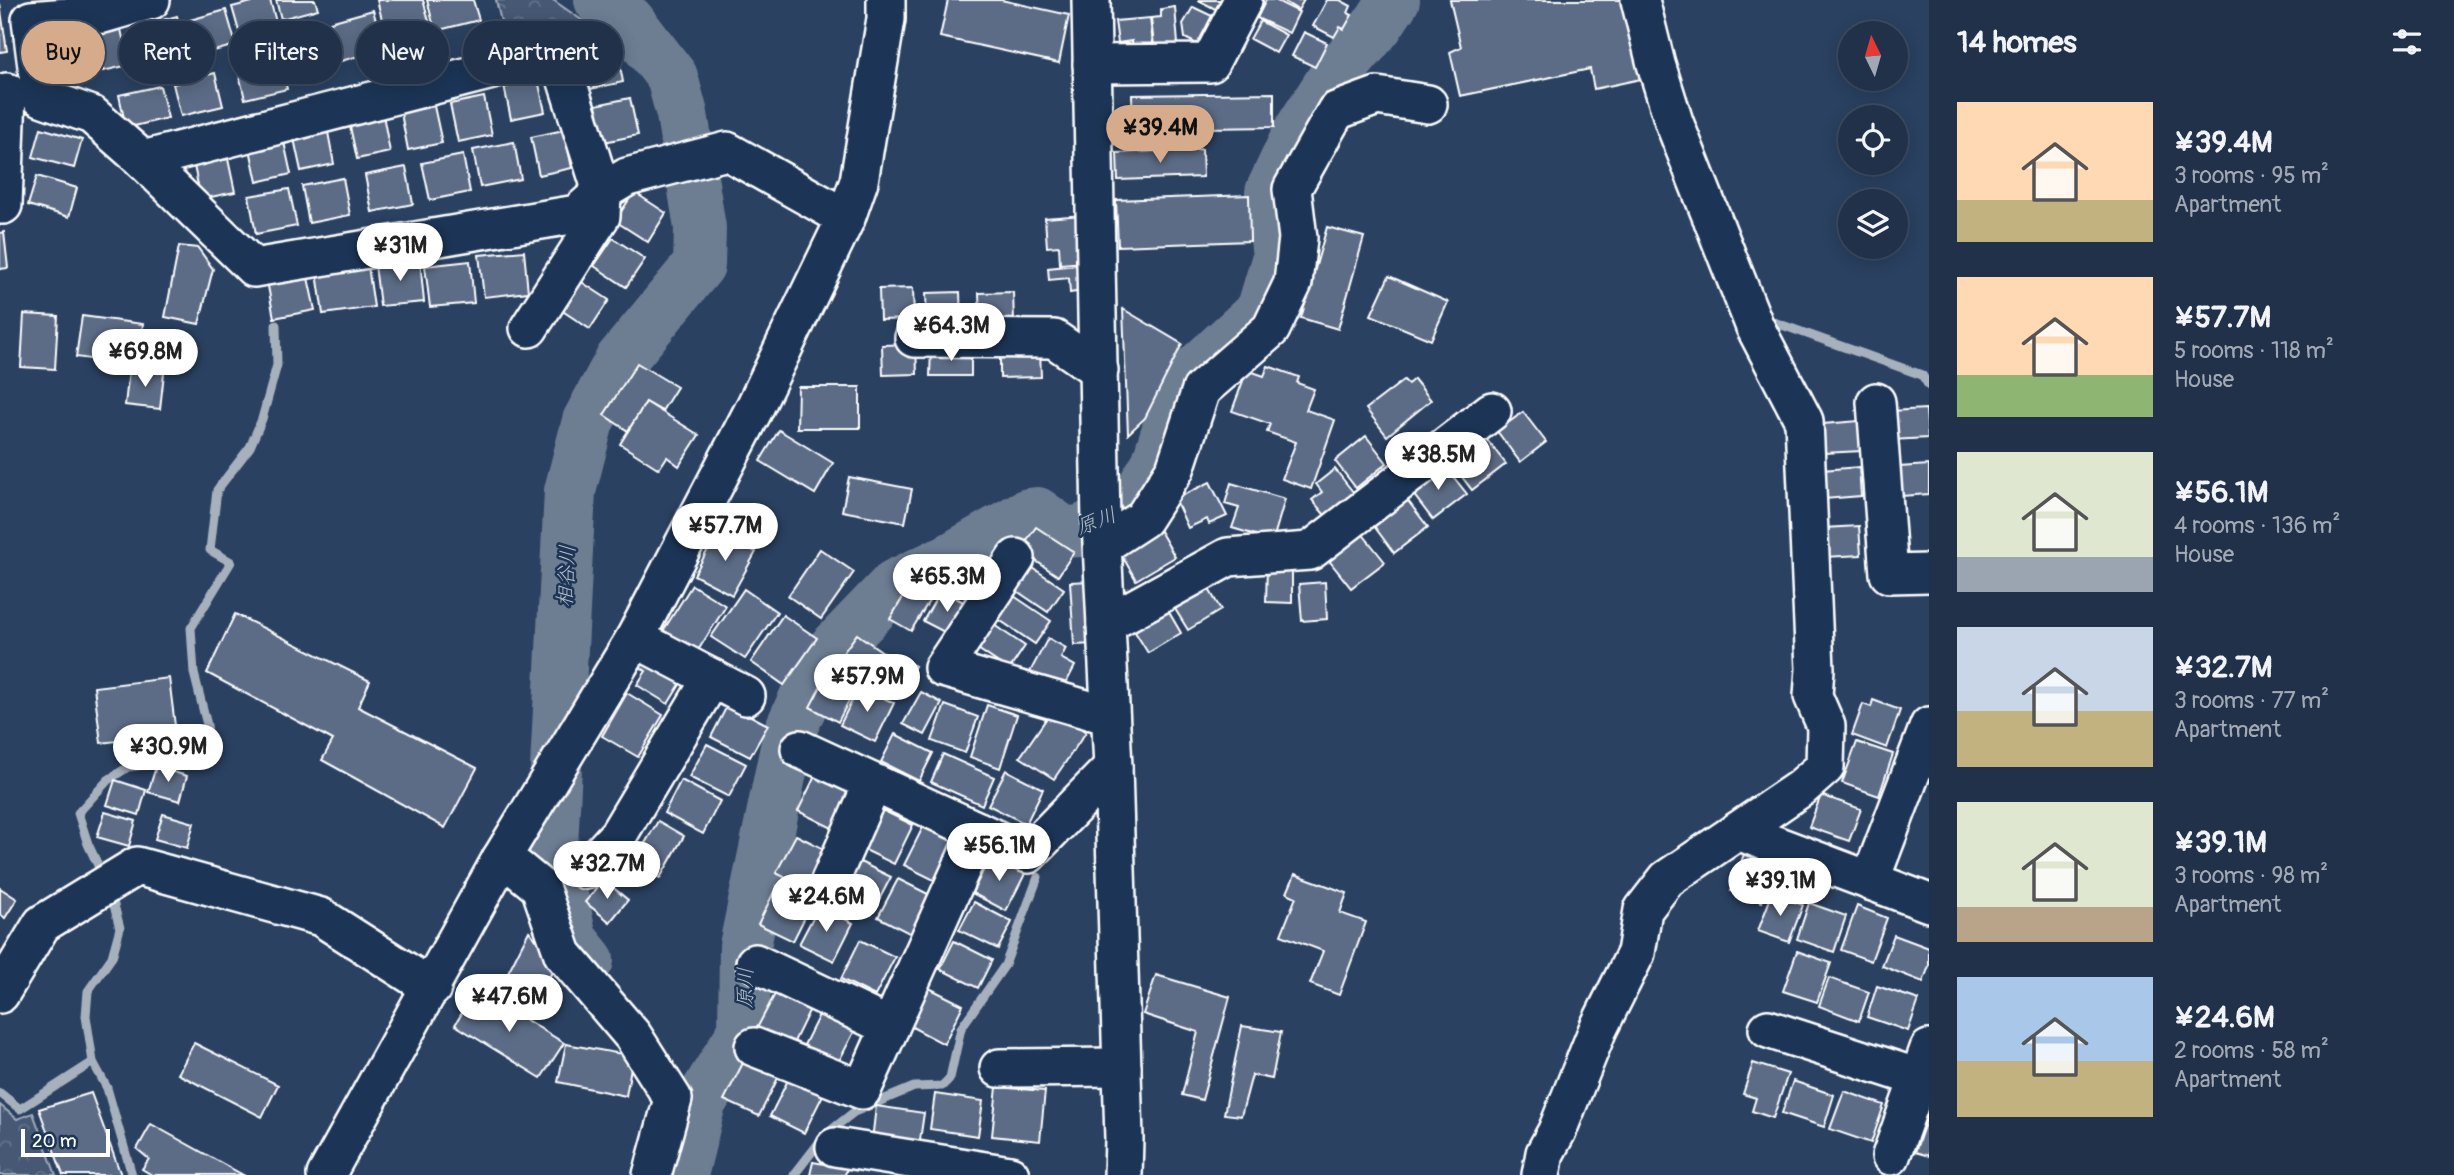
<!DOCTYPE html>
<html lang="en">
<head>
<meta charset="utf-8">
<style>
  body { margin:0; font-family:Pangolin,"Klee One",sans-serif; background:#283950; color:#f1f3f6; height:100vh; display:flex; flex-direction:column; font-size:26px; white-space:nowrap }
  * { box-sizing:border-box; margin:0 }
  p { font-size:23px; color:#a2a9b4 }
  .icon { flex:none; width:38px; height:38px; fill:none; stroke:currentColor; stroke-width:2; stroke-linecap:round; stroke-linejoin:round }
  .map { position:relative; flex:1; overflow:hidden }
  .sheet { display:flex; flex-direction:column; background:#203149; width:525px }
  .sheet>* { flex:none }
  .guide { position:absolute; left:21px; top:21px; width:665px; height:63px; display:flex; gap:14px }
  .needle { width:46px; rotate:355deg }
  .buttons { position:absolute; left:1838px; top:21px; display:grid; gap:14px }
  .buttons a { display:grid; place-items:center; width:70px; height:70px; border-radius:50%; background:#203149; box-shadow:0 4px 18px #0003,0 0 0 2px #3d4c61; font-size:35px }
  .scale { position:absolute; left:21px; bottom:18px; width:89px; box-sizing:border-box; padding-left:7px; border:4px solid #fff; border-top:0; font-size:19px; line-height:24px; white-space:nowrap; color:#fff; -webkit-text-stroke:5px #1d3557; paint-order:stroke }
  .price { position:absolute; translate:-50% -60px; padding:0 16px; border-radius:24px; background:#fff; color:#222; font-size:23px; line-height:46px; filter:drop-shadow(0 2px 4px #0008) }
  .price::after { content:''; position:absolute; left:50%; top:42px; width:21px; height:16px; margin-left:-10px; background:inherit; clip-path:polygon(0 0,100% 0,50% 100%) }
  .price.active { background:#d6ab8b; color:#111 }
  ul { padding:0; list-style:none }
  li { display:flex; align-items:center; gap:21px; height:175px; padding:0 28px }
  li span { display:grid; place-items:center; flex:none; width:196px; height:140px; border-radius:0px; color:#555 }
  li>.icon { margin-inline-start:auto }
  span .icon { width:84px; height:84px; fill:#fffc; stroke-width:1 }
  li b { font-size:30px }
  h2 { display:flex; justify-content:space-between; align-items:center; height:84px; padding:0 28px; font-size:30px }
  .tag { padding:0 24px; border-radius:32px; background:#203149; box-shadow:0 4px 18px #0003,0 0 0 2px #3d4c61; font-size:24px; line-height:63px }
  .tag.active { background:#d6ab8b; color:#111 }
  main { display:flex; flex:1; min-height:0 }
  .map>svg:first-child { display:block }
  .park { fill:url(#park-crowns); stroke:#a2acba; stroke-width:2 }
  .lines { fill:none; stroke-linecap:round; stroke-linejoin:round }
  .stream { stroke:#a7b1be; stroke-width:9 }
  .river { stroke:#6d7d92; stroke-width:52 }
  .building { fill:#5b6c86; stroke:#fff; stroke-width:2 }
  .minor-casing { stroke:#fff; stroke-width:42 }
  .minor { stroke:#1d3557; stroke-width:37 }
  .labels { text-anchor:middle; stroke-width:5; stroke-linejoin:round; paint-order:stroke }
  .water-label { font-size:21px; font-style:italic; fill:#b6bec8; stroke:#1d3557 }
</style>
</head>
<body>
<main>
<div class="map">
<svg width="1929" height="1175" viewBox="0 0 1929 1175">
  <defs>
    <pattern id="park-crowns" width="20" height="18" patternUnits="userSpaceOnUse" patternTransform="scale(1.75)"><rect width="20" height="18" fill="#465975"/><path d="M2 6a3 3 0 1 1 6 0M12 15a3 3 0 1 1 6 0" fill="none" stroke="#62728a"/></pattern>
  </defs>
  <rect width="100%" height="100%" fill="#2a4161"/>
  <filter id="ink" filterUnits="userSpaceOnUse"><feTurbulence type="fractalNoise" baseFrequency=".0143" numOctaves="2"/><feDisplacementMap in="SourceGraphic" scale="14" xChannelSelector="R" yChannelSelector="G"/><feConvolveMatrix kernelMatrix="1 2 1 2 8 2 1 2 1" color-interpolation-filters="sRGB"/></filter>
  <g filter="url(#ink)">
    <g class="park">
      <polygon points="496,0 553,0 600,33 507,47"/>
      <polygon points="1014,538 968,600 935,578"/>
      <polygon points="0,1105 17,1119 33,1113 56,1175 0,1175"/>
    </g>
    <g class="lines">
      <g class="stream">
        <polyline points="1765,316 1771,321 1922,375 1929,386"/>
        <polyline points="104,878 88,844 78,813 108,780 128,767 204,758 210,750 207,725 194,673 191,628 231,562 210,550 217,490 250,447 262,419 277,365 276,325"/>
        <polyline points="93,1062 86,1016 88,991 112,957 120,928 110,890"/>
        <polyline points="0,1093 20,1109 93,1062 107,1088 132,1175"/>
        <polyline points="794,1175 825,1135 854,1112 914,1087 942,1086 950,1078 961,1028 1005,965 1038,877"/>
      </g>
      <g class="river">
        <polyline points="588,960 571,939 552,847 570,491 588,421 620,361 699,265 700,228 682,114 672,77 629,21 600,0"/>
        <polyline points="682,1175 700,1103 744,1031 745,946 789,733 821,662 895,585 950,559 1028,514 1037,513 1063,532 1081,531 1132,506 1157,464 1182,384 1262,311 1278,257 1271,192 1300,130 1334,77 1377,26 1394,0"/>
      </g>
    </g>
    <g class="building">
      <polygon points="260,0 270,0 279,33 242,42 232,7"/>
      <polygon points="276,0 315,0 318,9 281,19"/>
      <polygon points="377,0 423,0 431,28 387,39"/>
      <polygon points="427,0 473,0 479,20 435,31"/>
      <polygon points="948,0 1001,0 1069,15 1059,63 940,37"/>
      <polygon points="1198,0 1227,0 1221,12"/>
      <polygon points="1266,0 1275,0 1299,12 1289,33 1257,18"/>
      <polygon points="1282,0 1304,0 1298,10"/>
      <polygon points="1327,0 1340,0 1351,6 1348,13 1352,15 1344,29 1340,27 1334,37 1313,26"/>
      <polygon points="1450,0 1624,0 1641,79 1594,89 1590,69 1460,96 1450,52 1461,47"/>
      <polygon points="0,4 7,51 0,52"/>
      <polygon points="1175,7 1178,44 1154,46 1151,18 1161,17 1161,9"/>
      <polygon points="1193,7 1212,16 1208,24 1214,27 1203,47 1185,38 1183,24"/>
      <polygon points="226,10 236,45 199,55 190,20"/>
      <polygon points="373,10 384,49 341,61 330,22"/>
      <polygon points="177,16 187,52 150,61 141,26"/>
      <polygon points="1150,18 1153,45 1133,52 1132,41 1118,43 1115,21"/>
      <polygon points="1260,21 1286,35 1276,53 1250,39"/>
      <polygon points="120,25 129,65 103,71 94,31"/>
      <polygon points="86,29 95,69 69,75 60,35"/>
      <polygon points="1304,32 1327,43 1315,67 1292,56"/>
      <polygon points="309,37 319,77 294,83 284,44"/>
      <polygon points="616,44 623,82 590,89 582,51"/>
      <polygon points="279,56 287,89 245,99 237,66"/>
      <polygon points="215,73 223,106 181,116 173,84"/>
      <polygon points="537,75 545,112 511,119 503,81"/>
      <polygon points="160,86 168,118 126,128 119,95"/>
      <polygon points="1274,93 1274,127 1133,129 1132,95"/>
      <polygon points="484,97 492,135 458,142 450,104"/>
      <polygon points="630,98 638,135 604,142 596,105"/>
      <polygon points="434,106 442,143 408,150 401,113"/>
      <polygon points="383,115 390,152 357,159 349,122"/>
      <polygon points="327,127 334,164 301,171 293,134"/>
      <polygon points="41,128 82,140 74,168 33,157"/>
      <polygon points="564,130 572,168 539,175 531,137"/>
      <polygon points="284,142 291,174 257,182 250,149"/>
      <polygon points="514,142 521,179 480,187 473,150"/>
      <polygon points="1202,149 1203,177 1118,180 1117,153"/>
      <polygon points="463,155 470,192 430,200 422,163"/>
      <polygon points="228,159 235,192 201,199 194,166"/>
      <polygon points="406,167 413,204 372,212 365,175"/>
      <polygon points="37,176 77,188 69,217 28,205"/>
      <polygon points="343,178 350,215 309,223 302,186"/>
      <polygon points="289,189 297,226 256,234 249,196"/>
      <polygon points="634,192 666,213 648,242 615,221"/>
      <polygon points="1249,195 1250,241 1118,246 1116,200"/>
      <polygon points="1083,215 1086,262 1060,264 1059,246 1047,247 1045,218"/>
      <polygon points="1327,227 1364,237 1338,329 1301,318"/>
      <polygon points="4,232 8,268 0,269 0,233"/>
      <polygon points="613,238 645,259 626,287 594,266"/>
      <polygon points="179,246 198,248 213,269 199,324 165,317"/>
      <polygon points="524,251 528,292 484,297 479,255"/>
      <polygon points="420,260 424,302 380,306 375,265"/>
      <polygon points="470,261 474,303 430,307 425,266"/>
      <polygon points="1086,264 1088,290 1070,293 1069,278 1049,280 1048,268"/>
      <polygon points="368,266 374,307 323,314 317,273"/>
      <polygon points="307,273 315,310 274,318 267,281"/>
      <polygon points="1389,276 1448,302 1431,340 1371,315"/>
      <polygon points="577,279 609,300 590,329 558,308"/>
      <polygon points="913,288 914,319 880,320 879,289"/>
      <polygon points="960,292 961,322 927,323 926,293"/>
      <polygon points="1013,292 1014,322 980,323 979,293"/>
      <polygon points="1123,309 1182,344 1145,418 1128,434"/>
      <polygon points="24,314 58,316 55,369 21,367"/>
      <polygon points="82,316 143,324 137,366 76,357"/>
      <polygon points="916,344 917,374 883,375 882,345"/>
      <polygon points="931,349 971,349 971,376 930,376"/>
      <polygon points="1040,350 1041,377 1000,378 1000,351"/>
      <polygon points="637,363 677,387 662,411 646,402 628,431 604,415"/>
      <polygon points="1268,366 1299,377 1297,383 1314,389 1306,410 1335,420 1311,489 1282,479 1296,442 1267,432 1270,424 1232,411 1247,370 1264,376"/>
      <polygon points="129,370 164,373 160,409 125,405"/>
      <polygon points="1414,379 1431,400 1387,436 1366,409 1404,380 1408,384"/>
      <polygon points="798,387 860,387 860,428 797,428"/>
      <polygon points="646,402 699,435 679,466 667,457 659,469 620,444"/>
      <polygon points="1926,409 1928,438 1891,440 1890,411"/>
      <polygon points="1523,412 1546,442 1520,462 1497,431"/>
      <polygon points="1859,421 1861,451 1824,453 1823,424"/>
      <polygon points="779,430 833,463 815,494 760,461"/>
      <polygon points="1483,435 1506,464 1472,490 1449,460"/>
      <polygon points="1366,436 1387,463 1356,488 1335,461"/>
      <polygon points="1444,465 1467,494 1433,520 1410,490"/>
      <polygon points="1929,465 1929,494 1901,496 1899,467"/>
      <polygon points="1859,467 1861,496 1824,499 1822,470"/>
      <polygon points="1335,469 1357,497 1329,520 1312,500 1322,492 1316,484"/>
      <polygon points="849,477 912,489 905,523 842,511"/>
      <polygon points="1210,482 1227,516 1209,524 1207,519 1188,528 1175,499"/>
      <polygon points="1231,483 1285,499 1273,540 1232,528 1239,508 1225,504"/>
      <polygon points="1405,497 1428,527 1394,553 1371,522"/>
      <polygon points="1859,526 1861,555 1825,557 1823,528"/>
      <polygon points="1036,527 1074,552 1058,576 1020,550"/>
      <polygon points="718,531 756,552 732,595 694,575"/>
      <polygon points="1160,531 1175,557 1136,580 1121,554"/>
      <polygon points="1361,532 1385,562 1351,588 1327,558"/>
      <polygon points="820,549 854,572 821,619 788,596"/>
      <polygon points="1027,564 1064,589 1048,612 1011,587"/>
      <polygon points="1267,566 1292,566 1292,603 1266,602"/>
      <polygon points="914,579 935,591 911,631 890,619"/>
      <polygon points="1091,581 1095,644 1074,645 1070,582"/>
      <polygon points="1325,582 1327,619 1302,621 1299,584"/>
      <polygon points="1206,584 1221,610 1188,630 1172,604"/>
      <polygon points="692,585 726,606 697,652 663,631"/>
      <polygon points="744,589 777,612 745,659 711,637"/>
      <polygon points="941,590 971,606 954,637 923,621"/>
      <polygon points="1014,596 1051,621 1035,644 998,619"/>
      <polygon points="1166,607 1181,633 1148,653 1132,627"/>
      <polygon points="235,614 370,681 358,707 477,768 445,828 322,760 333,740 207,673"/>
      <polygon points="783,615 817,638 784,685 751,662"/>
      <polygon points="988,621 1025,646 1009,670 972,645"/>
      <polygon points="857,634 887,655 868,681 838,660"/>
      <polygon points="1048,638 1066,648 1061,658 1075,666 1063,689 1030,672"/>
      <polygon points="893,655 915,666 897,698 876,687"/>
      <polygon points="647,656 684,678 668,704 637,685 646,671 640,667"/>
      <polygon points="830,669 858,683 838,722 810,707"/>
      <polygon points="169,678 176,734 101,743 94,687"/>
      <polygon points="859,686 894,703 875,742 840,725"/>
      <polygon points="921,692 942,703 925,735 903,724"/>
      <polygon points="627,693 663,715 638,757 602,736"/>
      <polygon points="1873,700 1900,710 1887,748 1852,735 1863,704 1871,707"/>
      <polygon points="728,704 768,725 750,757 711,737"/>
      <polygon points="945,705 978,717 965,753 932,741"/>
      <polygon points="987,705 1017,715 1000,768 970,757"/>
      <polygon points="1053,709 1086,732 1054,779 1020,757"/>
      <polygon points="895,734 933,753 919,781 881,762"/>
      <polygon points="1857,742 1893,754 1879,796 1842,783"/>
      <polygon points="707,744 746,764 729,797 689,777"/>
      <polygon points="943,754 994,777 982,805 931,782"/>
      <polygon points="156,767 187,776 180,801 148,792"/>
      <polygon points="1006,770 1043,789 1026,824 988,805"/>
      <polygon points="817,772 852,790 832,828 798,811"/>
      <polygon points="115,780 146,790 139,815 107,805"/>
      <polygon points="681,780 720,801 703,834 664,813"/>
      <polygon points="1821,795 1861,809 1849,841 1809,827"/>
      <polygon points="878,808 913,825 894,864 859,847"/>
      <polygon points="105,812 136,821 129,846 97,837"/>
      <polygon points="163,814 194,823 187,848 155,839"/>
      <polygon points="658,821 684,836 660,878 634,862"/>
      <polygon points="923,827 958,844 938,882 904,865"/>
      <polygon points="796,835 830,852 811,890 776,873"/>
      <polygon points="1744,854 1775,865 1762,902 1731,891"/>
      <polygon points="991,855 1026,872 1006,911 972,893"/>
      <polygon points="856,860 891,877 871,915 837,899"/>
      <polygon points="1295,874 1347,893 1340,913 1366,922 1339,995 1310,984 1323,951 1281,935 1296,897 1287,893"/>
      <polygon points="898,879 932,896 913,935 878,917"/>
      <polygon points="604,880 628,900 610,922 585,902"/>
      <polygon points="777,886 812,903 793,941 758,924"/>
      <polygon points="0,888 17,899 5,918 0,914"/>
      <polygon points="1772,894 1803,905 1789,942 1758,931"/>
      <polygon points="974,902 1012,922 998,949 959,930"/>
      <polygon points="1809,903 1846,916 1834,952 1797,939"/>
      <polygon points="819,906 853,923 834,961 799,944"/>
      <polygon points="1857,906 1887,918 1871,961 1841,950"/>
      <polygon points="529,931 556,964 533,1010 498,992"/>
      <polygon points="1894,935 1929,948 1929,966 1923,982 1882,966"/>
      <polygon points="860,940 895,957 875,996 841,979"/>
      <polygon points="954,941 992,960 978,988 940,969"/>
      <polygon points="1797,951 1831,963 1817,1002 1783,991"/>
      <polygon points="1156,975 1230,997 1202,1100 1182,1095 1198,1032 1143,1014"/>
      <polygon points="1829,978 1869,992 1859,1021 1819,1006"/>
      <polygon points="1877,986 1919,1000 1908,1031 1867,1017"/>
      <polygon points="929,988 963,1005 944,1044 910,1026"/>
      <polygon points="476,989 564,1043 541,1078 455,1025"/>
      <polygon points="776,992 810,1009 791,1048 756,1030"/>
      <polygon points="820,1013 855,1030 835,1069 801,1051"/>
      <polygon points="1242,1026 1281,1032 1272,1079 1252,1075 1241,1116 1224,1114"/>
      <polygon points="194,1043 278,1085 262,1117 178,1074"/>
      <polygon points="566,1044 633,1056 626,1096 558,1082"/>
      <polygon points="744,1061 778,1078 759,1116 724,1100"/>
      <polygon points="1753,1063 1788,1074 1773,1118 1752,1111 1756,1098 1743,1094"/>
      <polygon points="789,1078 823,1095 804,1133 770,1116"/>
      <polygon points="1793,1081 1834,1095 1824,1127 1782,1113"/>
      <polygon points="997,1087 1045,1091 1040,1141 992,1136"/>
      <polygon points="1844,1091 1884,1105 1871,1143 1830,1129"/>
      <polygon points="91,1093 121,1175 63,1175 39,1109"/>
      <polygon points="935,1094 983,1101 978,1136 930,1129"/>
      <polygon points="876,1106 924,1113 919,1147 872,1141"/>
      <polygon points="1929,1112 1929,1156 1915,1152"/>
      <polygon points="151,1124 243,1175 152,1175 142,1169 149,1159 137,1149"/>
      <polygon points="813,1162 847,1168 845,1175 810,1175"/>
    </g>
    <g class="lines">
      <g class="minor-casing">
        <g id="minor">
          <polyline points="151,0 103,14 31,20 41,97 92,115 143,160 558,53 602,192 627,177 727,151 846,218"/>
          <polyline points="1091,0 1101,523 1113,767 1124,1139 1123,1175"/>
          <polyline points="1092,64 1210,63 1243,0"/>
          <polyline points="143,160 254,268 577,214 602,192"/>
          <polyline points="0,205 3,205 7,92"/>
          <polyline points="529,328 601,216 602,193"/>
          <polyline points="914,338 1054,339 1099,370"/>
          <polyline points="1876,402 1889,574 1929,573"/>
          <polyline points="1103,545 1143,519 1175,469 1201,390 1271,329 1293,283 1298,238 1292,189 1336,111 1377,96 1428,104"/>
          <polyline points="1016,558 943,668 1110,716"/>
          <polyline points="1106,624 1228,557 1310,551 1492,411"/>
          <polyline points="635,638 746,696"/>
          <polyline points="800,749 1028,854 1113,767"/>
          <polyline points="1738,831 1929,903"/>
          <polyline points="501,859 518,869 540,887 563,954 633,1036 673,1099 652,1175"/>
          <polyline points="586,870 618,835 712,678"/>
          <polyline points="830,881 873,783"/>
          <polyline points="1870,881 1929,726"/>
          <polyline points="755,963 890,1027"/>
          <polyline points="0,994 42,924 137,866 321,917 432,988"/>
          <polyline points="1768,1029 1919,1078"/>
          <polyline points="754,1047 862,1090 978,831"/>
          <polyline points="999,1068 1122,1067"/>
          <polyline points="835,1147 1010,1175"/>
          <polyline points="1891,1156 1929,1049"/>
          <polyline points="326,1175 501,859 635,638 754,409 846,218 859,181 886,19 886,0"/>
          <polyline points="1541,1175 1545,1153 1557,1131 1598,1029 1636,953 1643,910 1667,879 1801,788 1825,767 1826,726 1813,696 1815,669 1804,421 1755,327 1674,122 1656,64 1640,0"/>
        </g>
      </g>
      <use href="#minor" class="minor"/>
    </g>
  </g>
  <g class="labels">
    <g class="water-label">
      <text transform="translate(1096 521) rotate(-21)" y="7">原川</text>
      <text transform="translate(566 576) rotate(-87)" y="7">相谷川</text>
      <text transform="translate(745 988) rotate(-89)" y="7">原川</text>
    </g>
  </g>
</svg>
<div class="buttons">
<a><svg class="needle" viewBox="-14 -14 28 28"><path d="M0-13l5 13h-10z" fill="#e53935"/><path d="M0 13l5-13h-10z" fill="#a2a9b4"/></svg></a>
<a><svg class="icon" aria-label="locate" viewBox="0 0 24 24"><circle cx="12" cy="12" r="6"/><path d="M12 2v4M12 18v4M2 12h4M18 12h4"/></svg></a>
<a><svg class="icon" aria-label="layers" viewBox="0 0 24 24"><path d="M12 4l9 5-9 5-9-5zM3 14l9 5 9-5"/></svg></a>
</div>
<div class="scale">20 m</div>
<b class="price active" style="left:1160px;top:165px">¥39.4M</b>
<b class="price" style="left:400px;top:283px">¥31M</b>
<b class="price" style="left:951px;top:363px">¥64.3M</b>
<b class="price" style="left:145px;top:389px">¥69.8M</b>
<b class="price" style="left:1438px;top:492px">¥38.5M</b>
<b class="price" style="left:725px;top:563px">¥57.7M</b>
<b class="price" style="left:947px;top:614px">¥65.3M</b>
<b class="price" style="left:867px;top:714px">¥57.9M</b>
<b class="price" style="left:168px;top:784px">¥30.9M</b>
<b class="price" style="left:999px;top:883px">¥56.1M</b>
<b class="price" style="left:607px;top:901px">¥32.7M</b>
<b class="price" style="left:1780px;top:918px">¥39.1M</b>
<b class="price" style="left:826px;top:934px">¥24.6M</b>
<b class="price" style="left:509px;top:1034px">¥47.6M</b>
<div class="guide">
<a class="tag active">Buy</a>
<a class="tag">Rent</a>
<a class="tag">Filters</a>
<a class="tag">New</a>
<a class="tag">Apartment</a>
</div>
</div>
<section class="sheet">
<h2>14 homes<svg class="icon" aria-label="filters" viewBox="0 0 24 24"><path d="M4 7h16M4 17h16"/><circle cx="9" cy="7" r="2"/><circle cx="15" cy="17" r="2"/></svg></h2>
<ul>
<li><span style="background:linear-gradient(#ffd9b3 70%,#c2b280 0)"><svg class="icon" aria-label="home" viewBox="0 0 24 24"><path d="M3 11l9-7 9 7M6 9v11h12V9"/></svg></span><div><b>¥39.4M</b><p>3 rooms · 95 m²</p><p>Apartment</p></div></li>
<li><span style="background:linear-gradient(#ffd9b3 70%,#8fb573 0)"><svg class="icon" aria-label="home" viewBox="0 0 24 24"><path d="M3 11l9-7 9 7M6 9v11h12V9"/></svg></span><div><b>¥57.7M</b><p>5 rooms · 118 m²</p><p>House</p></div></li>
<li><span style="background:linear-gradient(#dfe7d0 75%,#9aa5b1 0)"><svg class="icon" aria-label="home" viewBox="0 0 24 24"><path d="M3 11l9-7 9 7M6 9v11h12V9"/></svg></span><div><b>¥56.1M</b><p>4 rooms · 136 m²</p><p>House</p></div></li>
<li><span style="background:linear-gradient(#c9d6e8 60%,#c2b280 0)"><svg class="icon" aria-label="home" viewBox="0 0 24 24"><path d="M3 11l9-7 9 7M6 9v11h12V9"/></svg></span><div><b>¥32.7M</b><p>3 rooms · 77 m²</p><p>Apartment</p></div></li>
<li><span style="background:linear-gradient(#dfe7d0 75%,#b9a48a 0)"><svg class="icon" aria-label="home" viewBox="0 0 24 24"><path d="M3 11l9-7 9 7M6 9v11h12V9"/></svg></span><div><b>¥39.1M</b><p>3 rooms · 98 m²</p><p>Apartment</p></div></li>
<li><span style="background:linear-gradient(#a9c7e8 60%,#c2b280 0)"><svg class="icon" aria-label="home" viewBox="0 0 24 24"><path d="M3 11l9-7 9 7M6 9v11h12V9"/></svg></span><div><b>¥24.6M</b><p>2 rooms · 58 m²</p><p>Apartment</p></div></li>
</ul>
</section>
</main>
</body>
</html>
